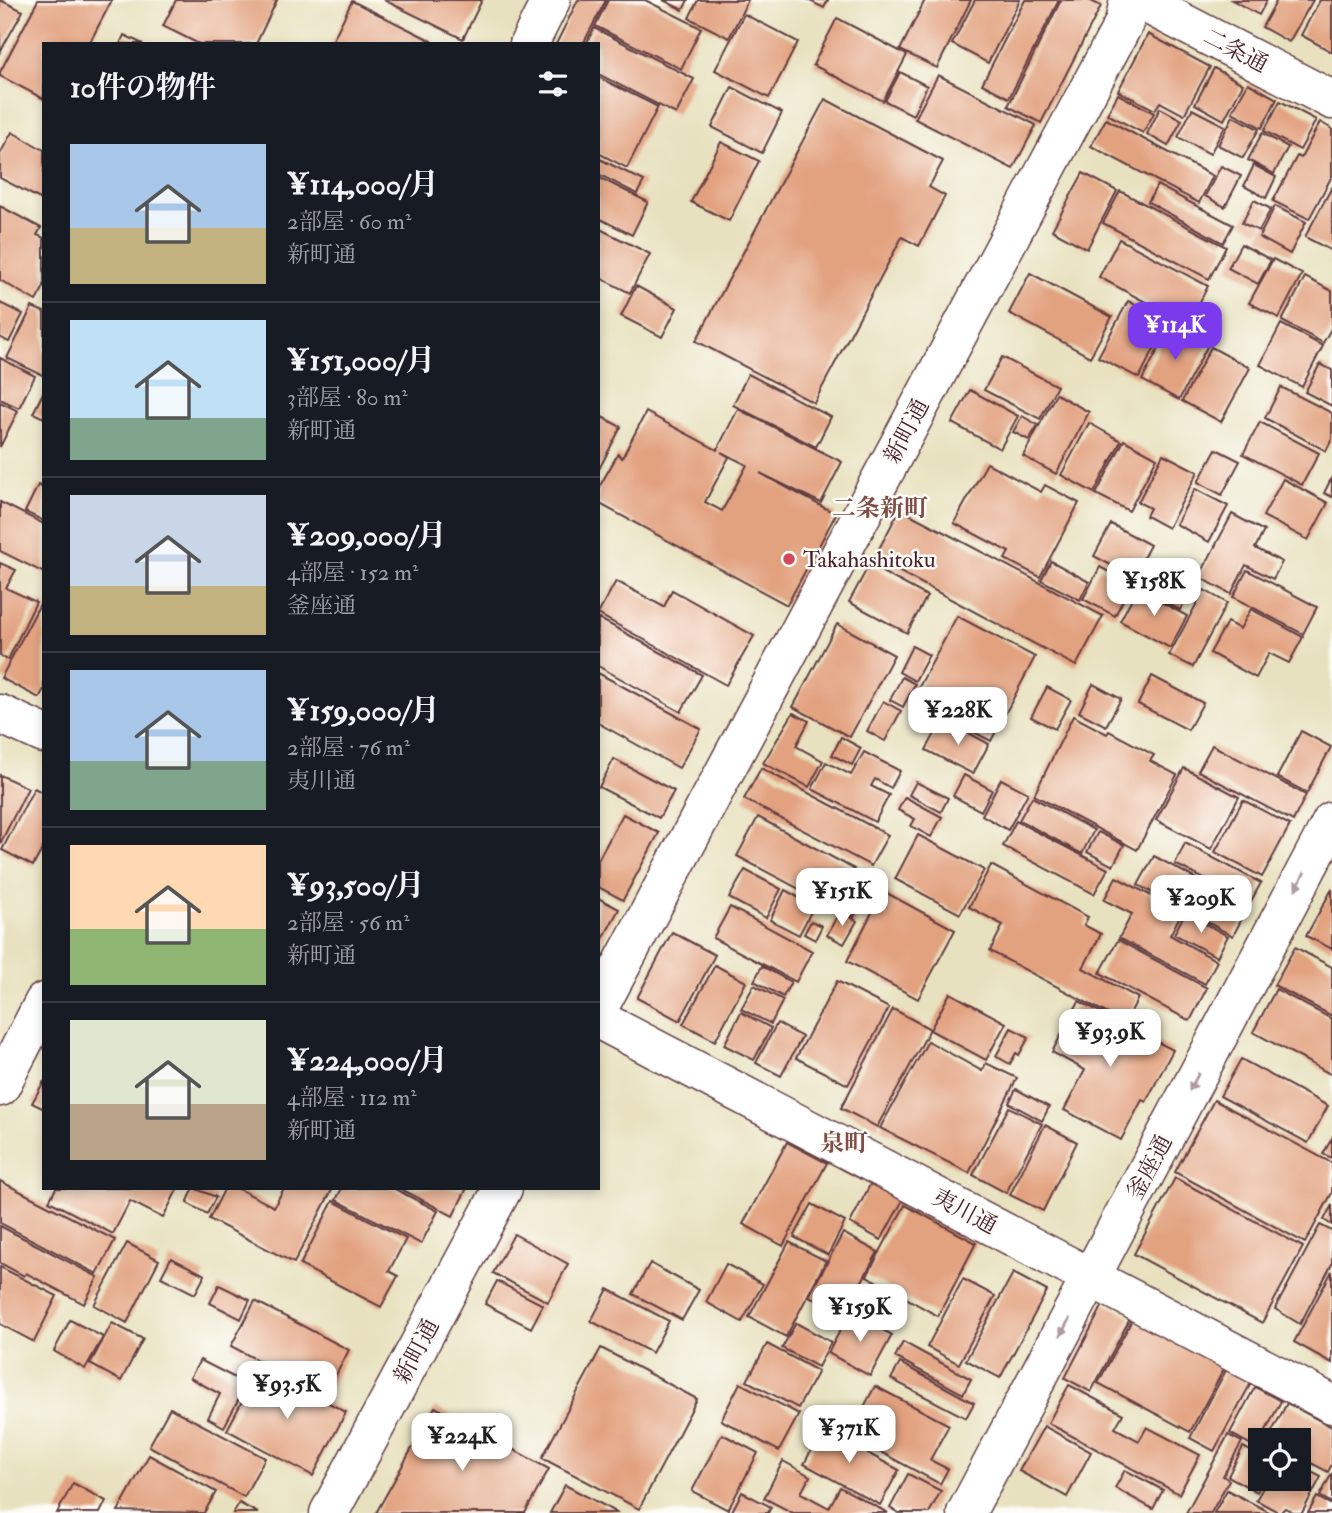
<!DOCTYPE html>
<html lang="ja">
<head>
<meta charset="utf-8">
<style>
  body { margin:0; font-family:"IM FELL Double Pica","Noto Serif JP",serif; background:#242831; color:#f1f3f6; height:100vh; display:flex; flex-direction:column; font-size:26px; white-space:nowrap }
  * { box-sizing:border-box; margin:0 }
  p { font-size:23px; color:#9ea1a6 }
  .icon { flex:none; width:38px; height:38px; fill:none; stroke:currentColor; stroke-width:2; stroke-linecap:round; stroke-linejoin:round }
  .map { position:relative; flex:1; overflow:hidden }
  .drawer { position:absolute; left:42px; top:42px; width:558px; height:1148px; display:flex; flex-direction:column; background:#171b24; border-radius:0px; box-shadow:0 4px 10px #0003 }
  .drawer>* { flex:none }
  .tools { position:absolute; left:1248px; top:1428px; display:grid; gap:14px }
  .tools a { display:grid; place-items:center; width:63px; height:63px; border-radius:0px; background:#171b24; box-shadow:0 4px 10px #0003; font-size:35px }
  .price { position:absolute; translate:-50% -60px; padding:0 16px; border-radius:14px; background:#fff; color:#222; font-size:23px; line-height:46px; filter:drop-shadow(0 2px 4px #0008) }
  .price::after { content:''; position:absolute; left:50%; top:42px; width:21px; height:16px; margin-left:-10px; background:inherit; clip-path:polygon(0 0,100% 0,50% 100%) }
  .price.active { background:#7c3aed; color:#fff }
  ul { padding:0; list-style:none }
  li { display:flex; align-items:center; gap:21px; height:175px; padding:0 28px }
  li+li { border-top:2px solid #363941 }
  li span { display:grid; place-items:center; flex:none; width:196px; height:140px; border-radius:0px; color:#555 }
  li>.icon { margin-inline-start:auto }
  span .icon { width:84px; height:84px; fill:#fffc; stroke-width:1 }
  li b { font-size:30px }
  h2 { display:flex; justify-content:space-between; align-items:center; height:84px; padding:0 28px; font-size:30px }
  .map>svg:first-child { display:block }
  .building { fill:#e2a17f; fill-rule:evenodd }
  .lines { fill:none; stroke-linecap:round; stroke-linejoin:round }
  .minor-casing { stroke:#623c41; stroke-width:41 }
  .minor { stroke:#fff; stroke-width:38 }
  .oneway { fill:#ae9aa0 }
  .poi-dot { fill:#d1495b; stroke:#fdfcf7; stroke-width:2.5 }
  .labels { text-anchor:middle; stroke-width:5; stroke-linejoin:round; paint-order:stroke }
  .street-label { font-size:23px; fill:#4a1f2b; stroke:#fdfcf7 }
  .poi-label { font-size:23px; fill:#4a1f2b; stroke:#fdfcf7; text-anchor:start }
  .neighbourhood-label { font-size:24px; font-weight:bold; fill:#7f4c48; stroke:#fdfcf7 }
</style>
</head>
<body>
<div class="map">
<svg width="1332" height="1513" viewBox="0 0 1332 1513">
  <rect width="100%" height="100%" fill="#fdfcf7"/>
  <filter id="ink" filterUnits="userSpaceOnUse"><feTurbulence type="fractalNoise" baseFrequency=".0143" numOctaves="2"/><feDisplacementMap in="SourceGraphic" scale="14" xChannelSelector="R" yChannelSelector="G"/><feConvolveMatrix kernelMatrix="1 2 1 2 8 2 1 2 1" color-interpolation-filters="sRGB"/></filter>
  <filter id="wash" filterUnits="userSpaceOnUse"><feTurbulence type="fractalNoise" baseFrequency=".00686" numOctaves="4" result="noise"/><feDisplacementMap in="SourceGraphic" scale="28" xChannelSelector="R" yChannelSelector="G"/><feGaussianBlur stdDeviation="1.57" result="paint"/><feColorMatrix in="noise" values="0 0 0 0 0 0 0 0 0 0 0 0 0 0 0 0 0 1.4 0 .05"/><feComposite in="paint" operator="in"/></filter>
  <g filter="url(#wash)">
    <rect width="100%" height="100%" fill="#e8e1bf"/>
    <g id="blocks">
      <g class="building">
        <polygon points="0,0 23,11 0,52"/>
        <polygon points="38,0 112,0 89,44 44,44 44,99 0,76 0,72"/>
        <polygon points="176,0 277,0 256,44 199,44 163,26"/>
        <polygon points="384,0 482,0 463,39"/>
        <polygon points="578,0 606,0 583,44 556,44"/>
        <polygon points="608,0 645,0 701,28 681,69 595,26"/>
        <polygon points="663,0 688,0 683,10"/>
        <polygon points="698,0 748,0 729,38 689,18"/>
        <polygon points="808,0 828,0 824,8"/>
        <polygon points="925,0 971,0 937,68 900,50"/>
        <polygon points="975,0 1020,0 988,63 952,44"/>
        <polygon points="1025,0 1059,0 1009,98 982,84"/>
        <polygon points="1061,0 1089,0 1101,6 1041,123 1008,106"/>
        <polygon points="1232,0 1267,0 1259,15"/>
        <polygon points="1277,0 1313,0 1289,42 1262,27"/>
        <polygon points="1320,0 1332,0 1332,52 1301,35"/>
        <polygon points="352,1 432,41 430,44 331,44"/>
        <polygon points="744,14 798,42 769,98 715,70"/>
        <polygon points="837,18 907,55 883,101 813,65"/>
        <polygon points="594,28 694,79 676,114 598,74 598,44 586,44"/>
        <polygon points="1148,34 1210,67 1184,115 1160,102 1155,110 1118,91"/>
        <polygon points="124,35 143,44 120,44"/>
        <polygon points="1214,68 1243,84 1224,120 1195,104"/>
        <polygon points="900,72 927,86 913,115 885,101"/>
        <polygon points="938,75 1036,125 1013,169 915,119"/>
        <polygon points="598,77 658,107 627,168 598,153"/>
        <polygon points="1248,83 1277,99 1262,128 1232,112"/>
        <polygon points="732,87 782,113 762,153 712,127"/>
        <polygon points="1118,94 1154,113 1143,133 1107,114"/>
        <polygon points="825,99 943,161 929,187 945,196 919,246 902,237 814,403 696,341"/>
        <polygon points="1280,101 1316,120 1300,150 1264,131"/>
        <polygon points="1160,108 1182,120 1168,146 1147,134"/>
        <polygon points="1192,109 1225,126 1210,154 1178,137"/>
        <polygon points="1233,116 1259,129 1243,158 1218,145"/>
        <polygon points="1106,119 1213,176 1199,203 1091,146"/>
        <polygon points="1320,122 1332,129 1332,176 1309,219 1273,201 1297,156 1301,158"/>
        <polygon points="12,132 44,150 44,201 0,178 0,154"/>
        <polygon points="1262,133 1288,147 1274,174 1248,160"/>
        <polygon points="721,142 759,161 729,221 691,202"/>
        <polygon points="598,158 644,181 637,194 598,174"/>
        <polygon points="1254,165 1276,177 1266,198 1244,186"/>
        <polygon points="1221,166 1241,176 1225,207 1205,196"/>
        <polygon points="1083,173 1117,191 1087,249 1052,230"/>
        <polygon points="598,177 648,202 632,235 598,218"/>
        <polygon points="1157,185 1233,225 1223,243 1148,202"/>
        <polygon points="1332,187 1332,251 1305,237"/>
        <polygon points="1120,191 1226,247 1209,279 1103,223"/>
        <polygon points="1254,200 1271,209 1259,231 1242,223"/>
        <polygon points="0,206 41,228 37,235 44,238 44,287 36,301 0,280"/>
        <polygon points="1275,206 1306,222 1290,254 1259,237"/>
        <polygon points="598,228 650,254 630,293 598,277"/>
        <polygon points="1119,239 1208,286 1188,325 1099,277"/>
        <polygon points="1241,244 1271,260 1258,284 1228,268"/>
        <polygon points="1273,259 1302,274 1279,318 1249,303"/>
        <polygon points="1030,273 1112,317 1090,357 1009,313"/>
        <polygon points="1305,277 1332,291 1332,327 1323,343 1282,321"/>
        <polygon points="636,286 677,308 662,337 621,316"/>
        <polygon points="1128,301 1168,322 1139,378 1098,357"/>
        <polygon points="0,303 23,314 9,342 0,337"/>
        <polygon points="32,307 44,312 44,376 7,358"/>
        <polygon points="1281,324 1323,346 1302,387 1260,365"/>
        <polygon points="1171,325 1208,345 1179,400 1142,380"/>
        <polygon points="1211,347 1250,368 1221,422 1182,401"/>
        <polygon points="1002,357 1057,386 1040,419 984,390"/>
        <polygon points="0,358 35,376 19,408 0,399"/>
        <polygon points="1320,364 1332,370 1332,406 1305,392"/>
        <polygon points="748,374 831,417 816,447 733,405"/>
        <polygon points="1281,387 1332,413 1332,439 1326,451 1265,418"/>
        <polygon points="970,390 1018,416 1000,449 952,423"/>
        <polygon points="44,391 44,418 33,413"/>
        <polygon points="1056,394 1089,412 1056,474 1023,456"/>
        <polygon points="0,402 18,411 0,447"/>
        <path d="M738,409L842,462L821,503L760,473L836,514L787,605L598,503V489L618,454L622,458L646,412L717,450ZM721,452L747,465L722,511L705,502L729,457Z"/>
        <polygon points="598,415 621,427 598,471"/>
        <polygon points="1022,416 1038,425 1029,440 1013,432"/>
        <polygon points="1260,422 1319,453 1302,485 1243,454"/>
        <polygon points="1089,423 1121,441 1094,493 1061,475"/>
        <polygon points="1124,440 1157,458 1129,511 1096,494"/>
        <polygon points="1216,449 1240,461 1222,495 1198,482"/>
        <polygon points="1163,454 1198,472 1168,528 1146,516 1150,508 1138,502"/>
        <polygon points="987,463 1041,492 1045,485 1079,503 1040,577 1005,559 1009,552 954,523"/>
        <polygon points="1332,477 1332,497 1324,493"/>
        <polygon points="1283,479 1328,503 1308,540 1263,516"/>
        <polygon points="38,485 44,488 44,521 25,512"/>
        <polygon points="1195,489 1228,506 1209,542 1176,524"/>
        <polygon points="0,502 44,524 44,573 0,551"/>
        <polygon points="900,509 1103,616 1076,666 874,558"/>
        <polygon points="1232,514 1264,531 1255,548 1282,562 1273,579 1246,565 1231,594 1199,577"/>
        <polygon points="1111,524 1150,545 1133,577 1094,556"/>
        <polygon points="1158,560 1196,580 1180,610 1142,590"/>
        <polygon points="1051,561 1089,582 1080,600 1041,580"/>
        <polygon points="0,563 16,570 6,588 36,602 8,660 0,656"/>
        <polygon points="869,565 927,596 907,633 849,602"/>
        <polygon points="1100,567 1131,584 1115,616 1083,599"/>
        <polygon points="1247,570 1317,607 1303,634 1233,597"/>
        <polygon points="616,581 664,607 672,590 754,636 726,685 598,614"/>
        <polygon points="1137,589 1187,616 1170,648 1120,621"/>
        <polygon points="1204,590 1227,603 1193,667 1169,655"/>
        <polygon points="41,602 44,603 44,689 39,698 1,678"/>
        <polygon points="1251,609 1303,637 1289,663 1269,653 1256,678 1210,653 1227,622 1240,629"/>
        <polygon points="957,616 1035,657 991,741 912,700"/>
        <polygon points="598,618 702,675 681,712 598,666"/>
        <polygon points="837,624 894,655 850,737 793,707"/>
        <polygon points="912,646 929,655 915,681 899,672"/>
        <polygon points="598,673 701,729 679,768 598,723"/>
        <polygon points="1152,676 1203,703 1188,730 1138,704"/>
        <polygon points="902,677 915,684 903,707 890,700"/>
        <polygon points="1093,684 1121,699 1106,726 1079,712"/>
        <polygon points="1047,687 1071,700 1055,729 1031,717"/>
        <polygon points="883,701 901,711 885,741 867,731"/>
        <polygon points="793,713 809,721 796,746 823,761 809,787 763,763"/>
        <polygon points="1073,716 1107,734 1109,731 1154,755 1150,761 1177,775 1137,850 1034,795"/>
        <polygon points="943,719 989,744 973,774 926,750"/>
        <polygon points="1301,731 1331,747 1307,793 1277,777"/>
        <polygon points="841,737 861,748 852,765 832,755"/>
        <polygon points="1212,745 1306,795 1293,821 1198,771"/>
        <polygon points="864,752 900,771 891,788 875,779 871,786 889,795 875,822 812,789 826,762 851,775"/>
        <polygon points="614,759 674,791 659,818 599,787"/>
        <polygon points="761,768 888,835 871,866 744,799"/>
        <polygon points="1184,768 1239,797 1211,849 1156,820"/>
        <polygon points="0,775 28,788 0,844"/>
        <polygon points="964,775 992,790 981,811 953,796"/>
        <polygon points="1001,779 1028,793 1008,830 982,815"/>
        <polygon points="916,782 948,798 941,812 909,795"/>
        <polygon points="34,788 44,793 44,846 33,866 2,850"/>
        <polygon points="905,797 942,817 931,837 911,826 915,819 898,810"/>
        <polygon points="1032,797 1094,830 1082,854 1019,820"/>
        <polygon points="1243,800 1290,825 1262,877 1215,852"/>
        <polygon points="623,814 659,833 623,900 598,887 598,860"/>
        <polygon points="758,817 854,869 833,907 737,856"/>
        <polygon points="1016,821 1108,869 1094,894 1003,846"/>
        <polygon points="1098,832 1124,845 1113,866 1087,852"/>
        <polygon points="918,835 984,870 960,914 895,879"/>
        <polygon points="1185,843 1261,883 1250,903 1175,864"/>
        <polygon points="1154,856 1248,907 1233,936 1138,885"/>
        <polygon points="991,865 1088,917 1084,925 1101,934 1083,968 1138,998 1125,1023 990,951 1003,925 969,907"/>
        <polygon points="745,870 781,889 766,918 729,898"/>
        <polygon points="1116,877 1182,912 1170,935 1217,961 1205,984 1119,938 1132,914 1104,900"/>
        <polygon points="1332,889 1332,949 1306,936"/>
        <polygon points="785,890 814,906 799,935 770,920"/>
        <polygon points="883,891 955,930 918,999 847,961"/>
        <polygon points="846,895 861,904 854,917 838,909"/>
        <polygon points="598,898 619,909 598,948"/>
        <polygon points="730,907 812,951 796,982 713,938"/>
        <polygon points="840,911 857,921 844,944 827,935"/>
        <polygon points="1185,913 1228,936 1217,957 1174,934"/>
        <polygon points="811,921 822,926 815,940 804,934"/>
        <polygon points="672,932 715,955 680,1021 637,998"/>
        <polygon points="1118,940 1207,988 1190,1021 1100,973"/>
        <polygon points="1295,947 1332,967 1332,1016 1274,985"/>
        <polygon points="715,965 746,982 715,1041 683,1024"/>
        <polygon points="762,966 791,982 783,997 754,981"/>
        <polygon points="837,981 889,1008 848,1085 796,1058"/>
        <polygon points="754,985 783,1000 771,1024 741,1009"/>
        <polygon points="1276,989 1332,1019 1332,1075 1253,1032"/>
        <polygon points="950,993 1006,1023 986,1060 930,1030"/>
        <polygon points="1079,1001 1173,1050 1146,1102 1142,1100 1121,1140 1064,1110 1085,1070 1052,1052"/>
        <polygon points="893,1009 930,1029 877,1127 841,1108"/>
        <polygon points="741,1012 771,1028 754,1060 724,1045"/>
        <polygon points="777,1023 802,1037 781,1076 756,1063"/>
        <polygon points="1011,1028 1029,1037 1019,1055 1016,1053 1010,1064 996,1056"/>
        <polygon points="928,1041 982,1071 986,1063 1017,1078 969,1173 880,1128"/>
        <polygon points="1241,1059 1328,1106 1308,1143 1220,1096"/>
        <polygon points="44,1081 44,1109 32,1103"/>
        <polygon points="1016,1089 1049,1107 1042,1121 1009,1103"/>
        <polygon points="1214,1100 1332,1163 1332,1193 1305,1243 1175,1172"/>
        <polygon points="1009,1107 1042,1124 1006,1193 973,1175"/>
        <polygon points="1045,1125 1077,1142 1043,1211 1010,1195"/>
        <polygon points="1332,1138 1332,1158 1323,1154"/>
        <polygon points="787,1142 827,1163 783,1246 743,1224"/>
        <polygon points="1175,1178 1303,1247 1262,1323 1134,1254"/>
        <polygon points="0,1181 115,1240 97,1274 0,1223"/>
        <polygon points="871,1183 903,1200 881,1240 850,1223"/>
        <polygon points="56,1188 178,1188 163,1218 130,1201 113,1234 49,1201"/>
        <polygon points="194,1188 216,1197 207,1214 187,1203"/>
        <polygon points="225,1188 237,1188 274,1207 284,1188 333,1188 294,1263 209,1219"/>
        <polygon points="342,1188 393,1188 438,1211 421,1244 336,1200"/>
        <polygon points="399,1188 467,1188 453,1216"/>
        <polygon points="333,1201 406,1239 389,1271 398,1276 381,1307 300,1265"/>
        <polygon points="812,1204 845,1222 828,1255 794,1237"/>
        <polygon points="905,1205 976,1243 938,1316 867,1276"/>
        <polygon points="1332,1205 1332,1225 1324,1220"/>
        <polygon points="1320,1225 1332,1231 1332,1264 1300,1324 1275,1309"/>
        <polygon points="0,1226 98,1277 84,1304 26,1273 24,1276 0,1263"/>
        <polygon points="843,1233 878,1252 844,1314 809,1296"/>
        <polygon points="514,1234 568,1264 548,1302 493,1273"/>
        <polygon points="789,1242 826,1261 786,1337 749,1317"/>
        <polygon points="127,1243 159,1260 127,1323 94,1305"/>
        <polygon points="171,1258 205,1275 195,1294 161,1277"/>
        <polygon points="650,1263 699,1290 682,1320 633,1294"/>
        <polygon points="726,1264 763,1284 742,1322 706,1302"/>
        <polygon points="0,1267 57,1296 34,1342 0,1324"/>
        <polygon points="1332,1271 1332,1363 1294,1342"/>
        <polygon points="1013,1273 1047,1291 1000,1378 966,1360"/>
        <polygon points="963,1279 995,1296 959,1364 927,1347"/>
        <polygon points="497,1281 543,1305 531,1328 485,1304"/>
        <polygon points="219,1285 250,1300 241,1319 210,1303"/>
        <polygon points="608,1289 669,1321 652,1353 591,1321"/>
        <polygon points="255,1301 349,1350 325,1396 231,1346"/>
        <polygon points="1104,1303 1131,1317 1091,1392 1065,1378"/>
        <polygon points="850,1312 892,1335 870,1376 828,1353"/>
        <polygon points="70,1320 103,1337 85,1369 54,1351"/>
        <polygon points="1132,1320 1225,1367 1190,1432 1098,1383"/>
        <polygon points="112,1323 143,1339 121,1381 90,1364"/>
        <polygon points="796,1323 831,1342 818,1367 782,1348"/>
        <polygon points="903,1342 971,1379 963,1394 895,1357"/>
        <polygon points="767,1344 818,1371 798,1408 747,1381"/>
        <polygon points="601,1348 697,1399 639,1509 542,1458"/>
        <polygon points="200,1360 247,1384 224,1427 208,1418 220,1394 190,1378"/>
        <polygon points="900,1363 974,1403 966,1418 891,1379"/>
        <polygon points="260,1367 346,1412 313,1476 227,1430"/>
        <polygon points="1226,1370 1251,1383 1214,1451 1190,1438"/>
        <polygon points="740,1383 799,1414 779,1451 721,1420"/>
        <polygon points="1069,1385 1123,1414 1115,1428 1139,1441 1147,1427 1200,1455 1179,1494 1048,1423"/>
        <polygon points="875,1386 949,1425 930,1460 948,1469 940,1484 849,1435"/>
        <polygon points="1255,1387 1281,1401 1257,1448 1230,1433"/>
        <polygon points="1287,1403 1332,1427 1332,1464 1328,1472 1298,1456 1298,1440 1268,1439"/>
        <polygon points="435,1407 549,1469 525,1513 376,1513"/>
        <polygon points="170,1408 265,1458 244,1497 149,1446"/>
        <polygon points="813,1424 899,1470 880,1505 804,1464 814,1445 804,1440"/>
        <polygon points="1044,1426 1091,1452 1067,1497 1019,1471"/>
        <polygon points="722,1434 758,1453 728,1510 692,1491"/>
        <polygon points="1228,1435 1242,1442 1223,1476 1229,1480 1211,1513 1186,1513"/>
        <polygon points="1243,1447 1260,1456 1260,1479 1264,1479 1257,1492 1228,1476"/>
        <polygon points="149,1455 216,1492 204,1513 118,1511"/>
        <polygon points="783,1461 810,1476 801,1493 829,1508 840,1487 888,1513 793,1513 764,1498"/>
        <polygon points="1298,1465 1321,1477 1302,1513 1294,1513 1285,1508 1280,1513 1256,1500 1268,1479 1298,1479"/>
        <polygon points="1125,1470 1163,1490 1153,1509 1115,1488"/>
        <polygon points="1332,1473 1332,1503 1320,1496"/>
        <polygon points="908,1474 941,1491 929,1513 899,1513 890,1508"/>
        <polygon points="73,1483 106,1501 100,1513 57,1513"/>
        <polygon points="565,1485 618,1513 550,1513"/>
        <polygon points="1227,1490 1271,1513 1214,1513"/>
        <polygon points="742,1492 771,1507 768,1513 731,1513"/>
        <polygon points="1317,1497 1332,1505 1332,1513 1308,1513"/>
        <polygon points="239,1503 258,1513 233,1513"/>
      </g>
    </g>
  </g>
  <g filter="url(#ink)">
    <use href="#blocks" fill-opacity="0" stroke="#623c41" stroke-width="2"/>
    <g class="lines">
      <g class="minor-casing">
        <g id="minor">
          <polyline points="1139,0 1332,100"/>
          <polyline points="529,44 551,0"/>
          <polyline points="0,714 44,734"/>
          <polyline points="598,1009 1124,23 1129,0"/>
          <polyline points="598,1019 1332,1404"/>
          <polyline points="0,1087 44,1002"/>
          <polyline points="329,1513 503,1188"/>
          <polyline points="966,1513 1332,821"/>
        </g>
      </g>
      <use href="#minor" class="minor"/>
    </g>
    <defs><path id="oneway-solid" d="M-6-.8H1V-3.2L6.5 0L1 3.2V.8H-6Z" transform="scale(1.75)"/></defs>
    <g class="oneway">
      <use href="#oneway-solid" transform="translate(1300 881) rotate(118)"/>
      <use href="#oneway-solid" transform="translate(1194 1082) rotate(118)"/>
      <use href="#oneway-solid" transform="translate(1065 1327) rotate(118)"/>
    </g>
  </g>
  <circle class="poi-dot" cx="789" cy="559" r="7"/>
  <g class="labels">
    <g class="street-label">
      <text transform="translate(1236 50) rotate(27)" y="8">二条通</text>
      <text transform="translate(906 431) rotate(-62)" y="8">新町通</text>
      <text transform="translate(1149 1167) rotate(-62)" y="8">釜座通</text>
      <text transform="translate(965 1211) rotate(28)" y="8">夷川通</text>
      <text transform="translate(416 1351) rotate(-62)" y="8">新町通</text>
    </g>
    <g class="poi-label">
      <text x="803" y="567">Takahashitoku</text>
    </g>
    <g class="neighbourhood-label">
      <text x="880" y="516">二条新町</text>
      <text x="844" y="1151">泉町</text>
    </g>
  </g>
</svg>
<div class="tools">
<a><svg class="icon" aria-label="locate" viewBox="0 0 24 24"><circle cx="12" cy="12" r="6"/><path d="M12 2v4M12 18v4M2 12h4M18 12h4"/></svg></a>
</div>
<b class="price active" style="left:1175px;top:362px">¥114K</b>
<b class="price" style="left:1154px;top:618px">¥158K</b>
<b class="price" style="left:958px;top:747px">¥228K</b>
<b class="price" style="left:842px;top:928px">¥151K</b>
<b class="price" style="left:1201px;top:935px">¥209K</b>
<b class="price" style="left:1110px;top:1069px">¥93.9K</b>
<b class="price" style="left:860px;top:1344px">¥159K</b>
<b class="price" style="left:287px;top:1421px">¥93.5K</b>
<b class="price" style="left:849px;top:1465px">¥371K</b>
<b class="price" style="left:462px;top:1473px">¥224K</b>
<section class="drawer">
<h2>10件の物件<svg class="icon" aria-label="filters" viewBox="0 0 24 24"><path d="M4 7h16M4 17h16"/><circle cx="9" cy="7" r="2"/><circle cx="15" cy="17" r="2"/></svg></h2>
<ul>
<li><span style="background:linear-gradient(#a9c7e8 60%,#c2b280 0)"><svg class="icon" aria-label="home" viewBox="0 0 24 24"><path d="M3 11l9-7 9 7M6 9v11h12V9"/></svg></span><div><b>¥114,000/月</b><p>2部屋 · 60 m²</p><p>新町通</p></div></li>
<li><span style="background:linear-gradient(#bfe0f5 70%,#7fa58c 0)"><svg class="icon" aria-label="home" viewBox="0 0 24 24"><path d="M3 11l9-7 9 7M6 9v11h12V9"/></svg></span><div><b>¥151,000/月</b><p>3部屋 · 80 m²</p><p>新町通</p></div></li>
<li><span style="background:linear-gradient(#c9d6e8 65%,#c2b280 0)"><svg class="icon" aria-label="home" viewBox="0 0 24 24"><path d="M3 11l9-7 9 7M6 9v11h12V9"/></svg></span><div><b>¥209,000/月</b><p>4部屋 · 152 m²</p><p>釜座通</p></div></li>
<li><span style="background:linear-gradient(#a9c7e8 65%,#7fa58c 0)"><svg class="icon" aria-label="home" viewBox="0 0 24 24"><path d="M3 11l9-7 9 7M6 9v11h12V9"/></svg></span><div><b>¥159,000/月</b><p>2部屋 · 76 m²</p><p>夷川通</p></div></li>
<li><span style="background:linear-gradient(#ffd9b3 60%,#8fb573 0)"><svg class="icon" aria-label="home" viewBox="0 0 24 24"><path d="M3 11l9-7 9 7M6 9v11h12V9"/></svg></span><div><b>¥93,500/月</b><p>2部屋 · 56 m²</p><p>新町通</p></div></li>
<li><span style="background:linear-gradient(#dfe7d0 60%,#b9a48a 0)"><svg class="icon" aria-label="home" viewBox="0 0 24 24"><path d="M3 11l9-7 9 7M6 9v11h12V9"/></svg></span><div><b>¥224,000/月</b><p>4部屋 · 112 m²</p><p>新町通</p></div></li>
</ul>
</section>
</div>
</body>
</html>
